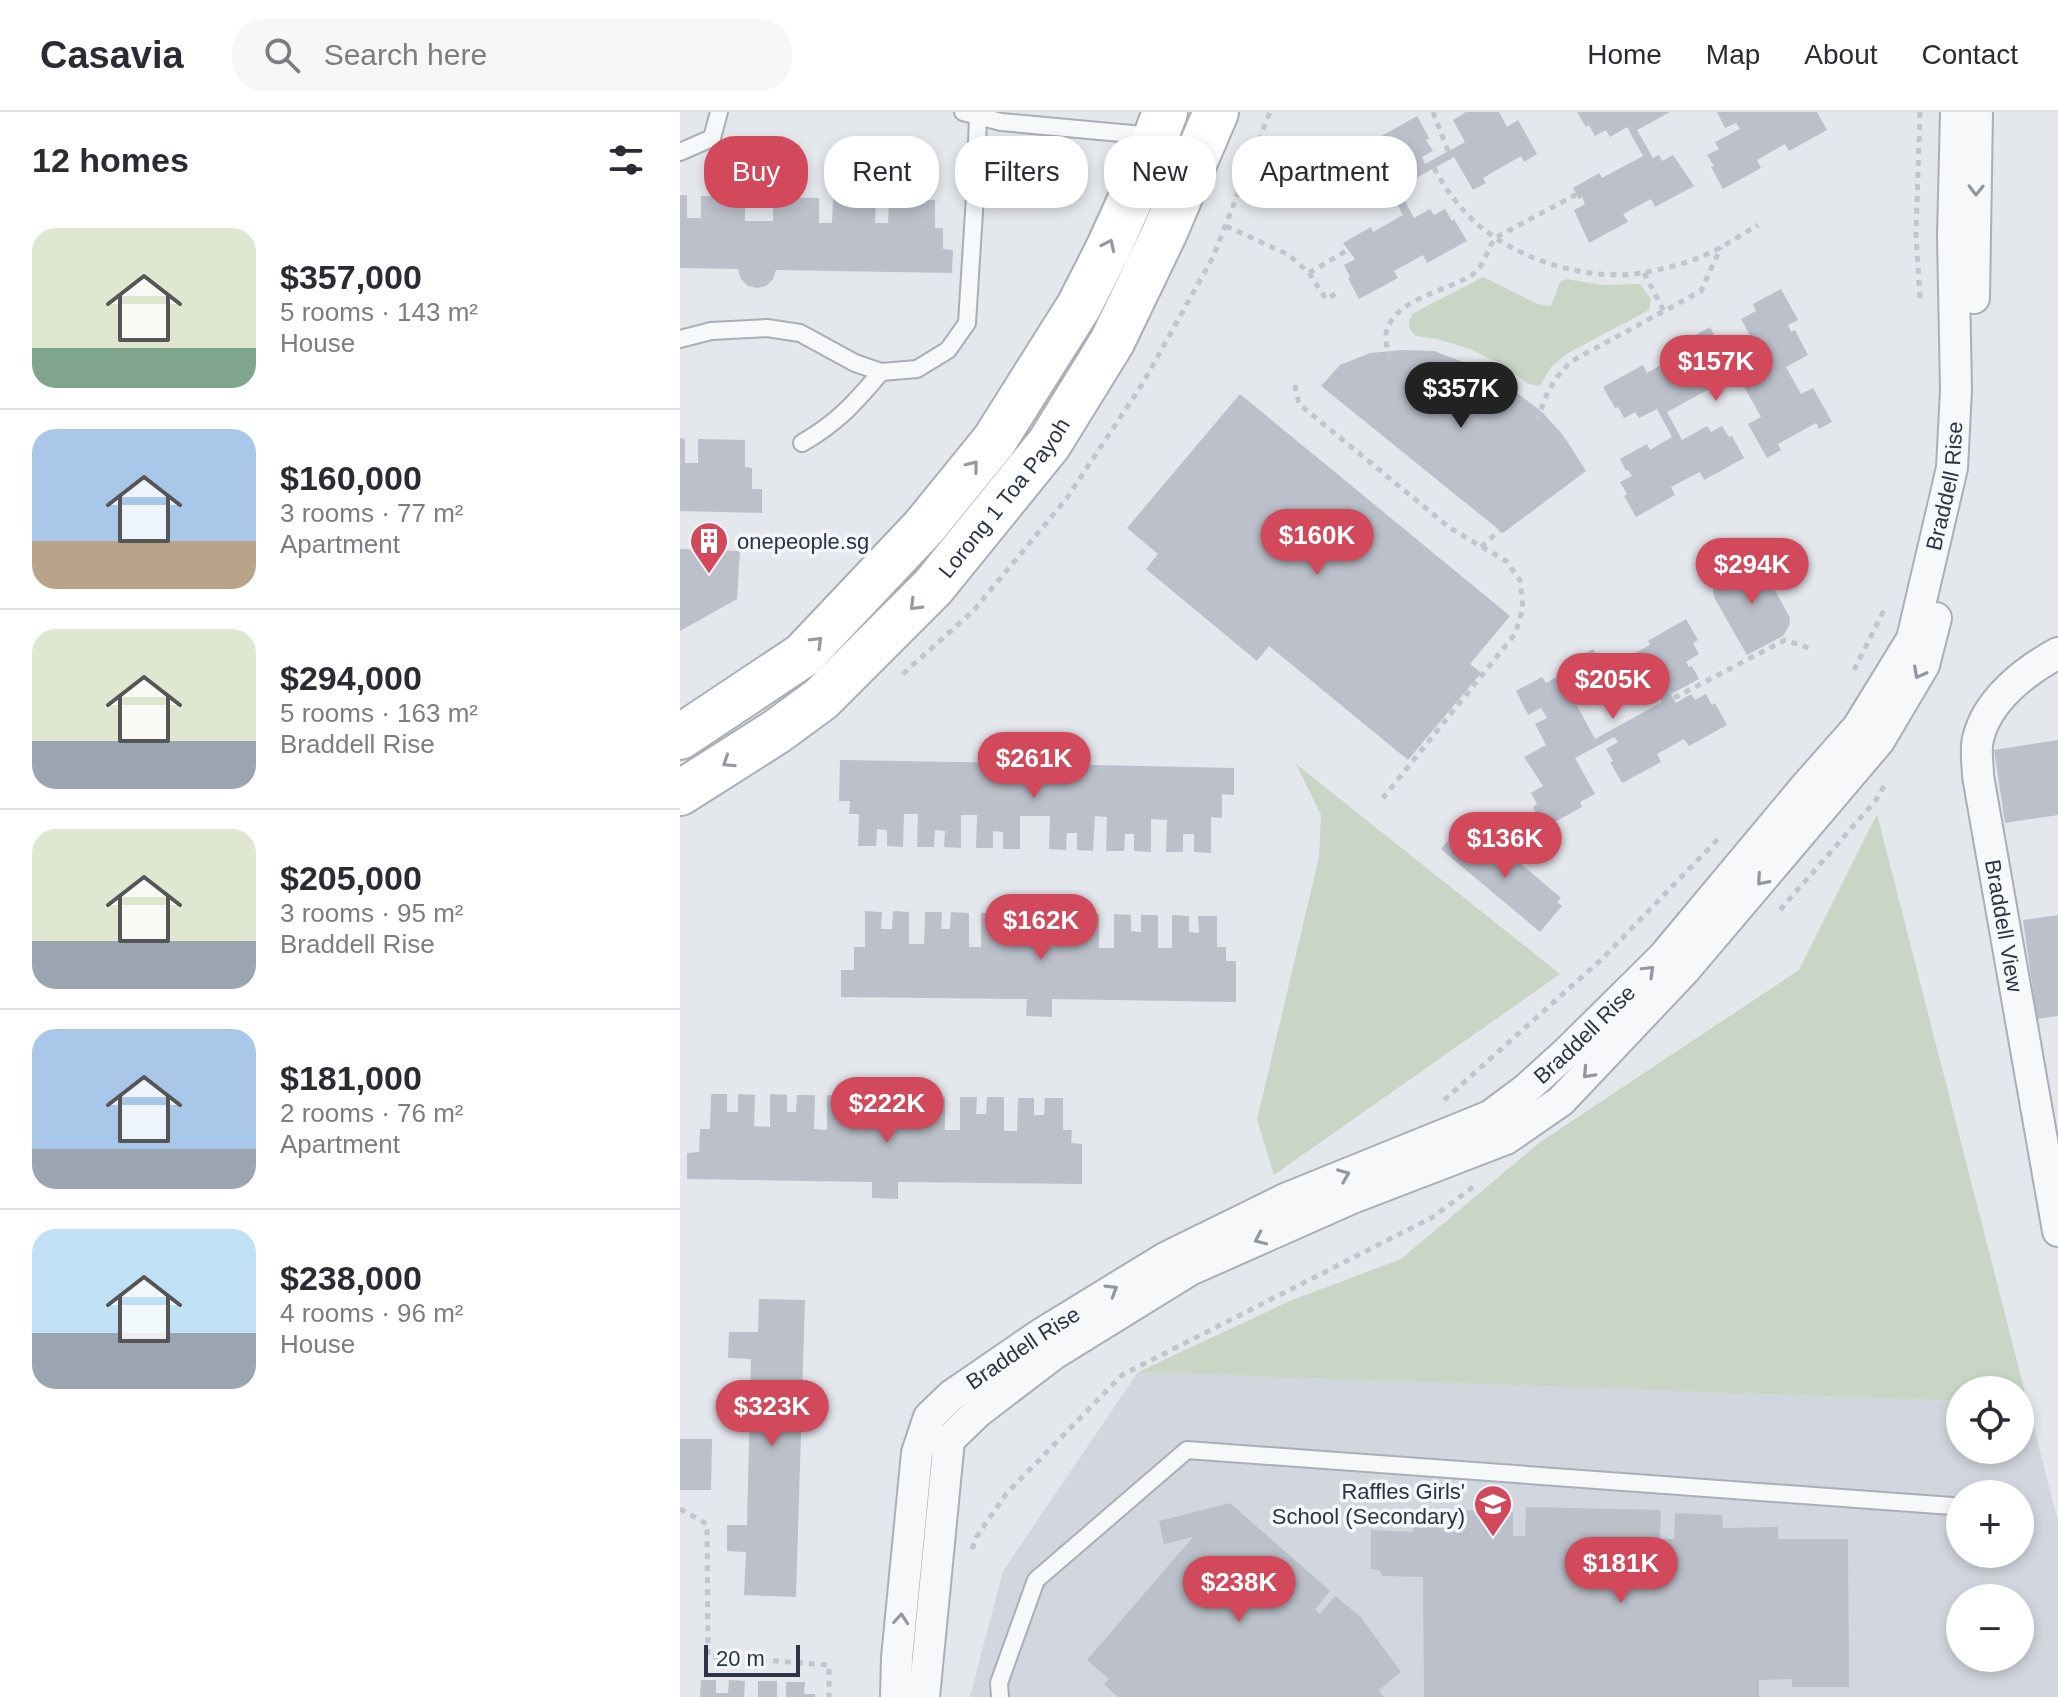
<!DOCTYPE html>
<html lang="en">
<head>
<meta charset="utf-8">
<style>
  body { margin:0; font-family:Helvetica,sans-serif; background:#f7f7f7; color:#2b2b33; height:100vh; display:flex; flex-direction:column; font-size:30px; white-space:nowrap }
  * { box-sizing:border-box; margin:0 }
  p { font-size:26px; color:#7c7c81 }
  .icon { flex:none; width:44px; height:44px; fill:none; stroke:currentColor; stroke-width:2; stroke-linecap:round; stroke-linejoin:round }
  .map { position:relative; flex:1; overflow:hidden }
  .sheet { display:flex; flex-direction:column; background:#fff; width:680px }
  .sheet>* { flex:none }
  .banner { position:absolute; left:24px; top:24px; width:760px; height:72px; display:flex; gap:16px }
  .buttons { position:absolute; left:1266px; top:1264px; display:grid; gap:16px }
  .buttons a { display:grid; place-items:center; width:88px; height:88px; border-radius:50%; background:#fff; box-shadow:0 4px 12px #0003; font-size:40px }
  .scale { position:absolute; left:24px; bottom:20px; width:96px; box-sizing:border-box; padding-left:8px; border:4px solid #2b3445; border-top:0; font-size:22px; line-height:28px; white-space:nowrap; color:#2b3445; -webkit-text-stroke:6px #f4f6f9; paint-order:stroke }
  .price { position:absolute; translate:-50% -68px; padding:0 18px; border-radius:28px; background:#d1495b; color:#fff; font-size:26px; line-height:52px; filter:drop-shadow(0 2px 4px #0008) }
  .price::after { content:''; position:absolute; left:50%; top:48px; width:24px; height:18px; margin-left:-12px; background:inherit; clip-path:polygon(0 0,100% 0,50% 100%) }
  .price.on { background:#222; color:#fff }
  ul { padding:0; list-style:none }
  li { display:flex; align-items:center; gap:24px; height:200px; padding:0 32px }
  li+li { border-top:2px solid #e1e1e2 }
  li span { display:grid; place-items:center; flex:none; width:224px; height:160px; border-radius:24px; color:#555 }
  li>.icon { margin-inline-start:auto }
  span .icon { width:96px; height:96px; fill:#fffc; stroke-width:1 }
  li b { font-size:34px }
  h2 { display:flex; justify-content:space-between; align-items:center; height:96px; padding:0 32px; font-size:34px }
  .pill { padding:0 28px; border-radius:32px; background:#fff; box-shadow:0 4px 12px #0003; font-size:28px; line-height:72px }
  .pill.on { background:#d1495b; color:#fff }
  header { display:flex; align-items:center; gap:48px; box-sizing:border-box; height:112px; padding:0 40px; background:#fff; border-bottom:2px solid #e1e1e2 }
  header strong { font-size:38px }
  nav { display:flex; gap:44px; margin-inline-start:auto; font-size:28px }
  .search { width:560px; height:72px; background:#f7f7f7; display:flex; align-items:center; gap:20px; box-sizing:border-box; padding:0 28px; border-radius:32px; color:#7c7c81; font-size:30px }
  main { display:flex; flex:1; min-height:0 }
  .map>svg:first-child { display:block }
  .built { fill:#d2d6de; fill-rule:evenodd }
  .green { fill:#c9d6c5 }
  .building { fill:#bbc0ca }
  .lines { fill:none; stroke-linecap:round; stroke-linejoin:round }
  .lane-casing { stroke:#a9aeb7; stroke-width:20 }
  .street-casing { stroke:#a9aeb7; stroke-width:34 }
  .secondary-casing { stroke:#a9aeb7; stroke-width:48 }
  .path { stroke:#c2c5cb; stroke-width:5; stroke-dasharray:6 6; stroke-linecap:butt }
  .lane { stroke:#f7f8fa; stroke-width:16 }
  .street { stroke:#f7f8fa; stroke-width:30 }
  .secondary { stroke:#fff; stroke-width:44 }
  .oneway { stroke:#9196a0 }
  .oneway2 { stroke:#959aa2 }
  .labels { text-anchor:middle; stroke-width:7; stroke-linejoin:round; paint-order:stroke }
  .street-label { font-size:22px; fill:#2b3445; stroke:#f4f6f9 }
  .poi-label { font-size:22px; fill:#2b3445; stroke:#f4f6f9; text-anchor:start }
</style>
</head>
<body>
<header>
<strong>Casavia</strong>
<div class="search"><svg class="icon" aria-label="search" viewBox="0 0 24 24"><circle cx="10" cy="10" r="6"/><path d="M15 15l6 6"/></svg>Search here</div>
<nav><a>Home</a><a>Map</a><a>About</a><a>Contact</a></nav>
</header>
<main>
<section class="sheet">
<h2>12 homes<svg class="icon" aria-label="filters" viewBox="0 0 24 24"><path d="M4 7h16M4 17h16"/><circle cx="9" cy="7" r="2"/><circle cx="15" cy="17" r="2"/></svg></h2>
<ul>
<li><span style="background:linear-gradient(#dfe7d0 75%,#7fa58c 0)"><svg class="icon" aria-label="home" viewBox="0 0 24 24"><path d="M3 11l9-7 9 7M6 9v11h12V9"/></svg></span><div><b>$357,000</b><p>5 rooms · 143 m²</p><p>House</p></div></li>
<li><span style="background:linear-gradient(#a9c7e8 70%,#b9a48a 0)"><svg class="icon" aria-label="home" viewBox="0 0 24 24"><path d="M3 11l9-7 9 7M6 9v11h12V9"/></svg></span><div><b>$160,000</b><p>3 rooms · 77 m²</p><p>Apartment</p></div></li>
<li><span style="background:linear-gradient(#dfe7d0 70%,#9aa5b1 0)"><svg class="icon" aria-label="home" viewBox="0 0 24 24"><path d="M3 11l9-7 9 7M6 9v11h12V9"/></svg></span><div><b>$294,000</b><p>5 rooms · 163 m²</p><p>Braddell Rise</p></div></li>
<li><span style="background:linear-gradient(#dfe7d0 70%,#9aa5b1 0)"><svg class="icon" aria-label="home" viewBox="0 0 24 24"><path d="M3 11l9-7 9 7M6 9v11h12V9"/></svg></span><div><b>$205,000</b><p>3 rooms · 95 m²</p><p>Braddell Rise</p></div></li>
<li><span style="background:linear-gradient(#a9c7e8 75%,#9aa5b1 0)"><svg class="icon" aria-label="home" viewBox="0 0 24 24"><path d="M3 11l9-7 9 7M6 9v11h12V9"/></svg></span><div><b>$181,000</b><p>2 rooms · 76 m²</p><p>Apartment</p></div></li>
<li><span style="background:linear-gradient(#bfe0f5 65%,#9aa5b1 0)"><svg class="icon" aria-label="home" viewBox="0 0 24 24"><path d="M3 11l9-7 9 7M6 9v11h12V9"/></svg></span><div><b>$238,000</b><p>4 rooms · 96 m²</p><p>House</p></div></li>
</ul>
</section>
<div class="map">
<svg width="1378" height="1585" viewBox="0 0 1378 1585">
  <rect width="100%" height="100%" fill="#e4e7ec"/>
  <path class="built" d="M458,1260L1280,1289V1338H1340V1291L1348,1292L1378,1410V1585H290L323,1459ZM1280,1382H1340V1442H1280ZM1280,1486H1340V1546H1280Z"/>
  <g class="green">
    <polygon points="803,165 857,192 871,194 880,170 886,167 922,173 960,172 971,187 969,198 888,241 871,255 860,274 848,272 824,253 790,237 757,227 736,224 730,218 729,209 732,202"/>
    <polygon points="616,652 880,862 594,1063 577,1008 639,745 641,703"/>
    <polygon points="1197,702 1348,1292 1340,1291 1340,1278 1280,1278 1280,1289 458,1260 610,1189 721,1147 859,1031 1119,858"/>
  </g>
  <g class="building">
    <polygon points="786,0 819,0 827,15 838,8 857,42 844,50 841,44 803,66 806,71 793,78 774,45 718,76 734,106 750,97 754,103 765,97 772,109 774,107 787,129 747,151 743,143 714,159 718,166 679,187 668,166 670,165 664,153 675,147 663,131 691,115 693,120 723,103 710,80 695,88 691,82 667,95 663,89 651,95 645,84 642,85 631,64 670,42 674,50 702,34 698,26 737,4 749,26 746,28 753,39 742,45 745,52 785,30 773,8"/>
    <polygon points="897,0 990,0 957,18 973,46 979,43 982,49 993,43 1014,74 975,95 971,87 943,102 948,110 909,131 894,98 905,92 902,85 899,87 893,76 919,61 922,66 963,44 947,15 930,25 926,18 915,24 909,13 906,15"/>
    <polygon points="1037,0 1137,0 1147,18 1109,39 1105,32 1077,48 1081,56 1043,77 1031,55 1034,54 1027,43 1039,37 1035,30 1060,17 1056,11 1045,16"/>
    <polygon points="0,83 7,83 7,106 21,106 21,84 65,84 65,109 93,109 93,85 139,86 139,111 152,111 153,87 196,87 195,111 208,111 209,87 255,88 255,116 263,116 263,137 273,138 272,161 96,158 93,167 86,174 77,176 68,174 61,167 58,157 0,156"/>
    <polygon points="1101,177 1118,208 1108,213 1111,220 1115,218 1128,243 1106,255 1121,282 1133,276 1152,310 1139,317 1136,311 1098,332 1101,338 1087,346 1068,312 1081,305 1057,262 987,300 1002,328 1027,314 1031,320 1042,314 1049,325 1052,324 1064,346 1024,368 1020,360 991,375 995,383 956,405 944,384 947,382 940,370 952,364 948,358 946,359 940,347 967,332 970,338 992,325 977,297 959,306 955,300 944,306 938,295 935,296 923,275 963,253 967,261 995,245 991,237 1030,215 1042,237 1040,238 1047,250 1035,256 1038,262 1079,240 1061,207 1076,199 1073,192"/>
    <polygon points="723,238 754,239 783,250 820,268 862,300 883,323 906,359 823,421 641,274 660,253 690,241"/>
    <polygon points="560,282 830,504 790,552 801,561 728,648 589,534 577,549 466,457 478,442 447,416"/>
    <polygon points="0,326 5,327 5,351 18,351 18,327 65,328 65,355 72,356 72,377 82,377 82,401 0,399"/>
    <polygon points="0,437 60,439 57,487 0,519"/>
    <polygon points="1076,444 1110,506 1109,514 1103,524 1067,543 1035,487 1033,479 1034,473 1040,466"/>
    <polygon points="1006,507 1018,528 1013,531 1019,542 1006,550 1009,555 1012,554 1019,567 991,582 996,591 1011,582 1015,588 1026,582 1032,593 1035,591 1047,613 1009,634 1004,627 977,642 981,650 942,671 930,650 933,649 926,637 938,630 934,625 895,646 915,682 900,690 902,695 864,716 853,695 857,692 851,681 863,674 844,645 866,633 855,612 867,606 861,596 848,603 836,579 862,565 866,571 889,558 886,552 913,537 930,567 920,573 924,580 902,592 900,587 895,590 915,627 982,590 955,541 970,533 968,529"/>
    <polygon points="1378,628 1378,703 1325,711 1314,638"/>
    <polygon points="344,634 370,635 369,652 554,656 554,683 542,682 542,706 531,705 531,741 514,740 514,722 503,722 503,740 486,740 487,708 471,707 471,740 454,739 454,722 445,722 444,739 426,739 427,705 415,704 413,739 397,738 397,721 387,721 386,738 369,737 370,704 340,704 340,737 323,737 323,720 313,719 313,736 296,736 297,703 281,703 281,736 264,735 265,719 255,718 254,735 237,735 238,702 224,702 223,735 207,734 207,718 197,717 196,734 178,734 179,702 169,702 170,689 159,689 160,648 344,651"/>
    <polygon points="779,715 827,754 834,746 881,786 877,790 882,794 860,820 761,737"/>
    <polygon points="185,799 202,800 201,817 212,817 213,799 229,800 229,832 244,832 245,800 262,800 261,817 270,817 271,800 289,801 289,835 301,835 301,801 318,801 318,818 329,818 329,801 346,801 345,834 375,835 376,802 393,802 392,818 402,819 402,802 419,802 419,836 434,836 434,802 451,803 451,819 461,820 461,803 478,803 478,836 492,836 492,803 509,804 509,820 519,821 518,804 537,804 537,835 546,835 546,849 556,849 556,890 372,887 372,905 346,904 347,887 161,885 161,858 174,858 174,835 185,835"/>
    <polygon points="1378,803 1378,904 1357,907 1343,808"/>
    <polygon points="31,982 47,982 47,1000 58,1000 58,982 75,983 74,1014 90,1015 90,982 107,983 107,1000 116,1000 117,983 135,983 134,1017 147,1018 147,983 164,984 164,1001 174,1001 175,984 192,984 191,1017 221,1017 221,984 238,984 238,1001 247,1001 248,985 265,985 265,1018 280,1018 280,985 297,985 296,1002 306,1002 307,985 324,985 324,1019 337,1019 338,986 354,986 354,1003 364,1003 365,986 383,986 383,1018 392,1018 391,1031 402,1032 402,1072 218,1070 218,1087 192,1086 192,1070 7,1067 7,1041 19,1040 20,1017 30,1017"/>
    <polygon points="79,1187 125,1188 116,1485 64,1483 66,1440 47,1439 47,1413 67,1413 71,1247 48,1246 49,1220 78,1220"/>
    <polygon points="0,1327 32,1327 31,1378 0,1378"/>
    <polygon points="550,1391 650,1479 635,1497 640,1502 655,1484 681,1505 721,1560 699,1578 703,1585 438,1585 424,1572 429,1567 407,1548 513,1425 484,1432 479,1409"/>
    <polygon points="846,1395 981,1398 980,1427 994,1427 995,1401 1042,1403 1043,1416 1098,1415 1098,1427 1168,1427 1169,1575 1112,1575 1112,1567 1079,1568 1079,1585 744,1585 743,1465 702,1464 699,1458 691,1457 691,1418 733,1420 733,1413 783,1412 783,1398 833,1400 833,1424 845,1424"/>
    <polygon points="21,1568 36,1568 36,1581 48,1581 49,1568 65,1569 64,1585 20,1585"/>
    <rect x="78" y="1569" width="19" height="16"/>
    <polygon points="106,1570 125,1570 124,1582 135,1582 135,1585 106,1585"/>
  </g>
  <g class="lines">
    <g class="lane-casing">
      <g id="lane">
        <polyline points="283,0 321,10 474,24"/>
        <polyline points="0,40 32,26 39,0"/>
        <polyline points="0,227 31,219 87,216 120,221 175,251 201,260 237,257 268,238 287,211 295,84 298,4"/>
        <path d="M122,331C157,311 175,291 201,260"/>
        <polyline points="320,1585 319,1571 356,1468 507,1338 1272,1394"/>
      </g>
    </g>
    <g class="street-casing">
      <g id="street">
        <polyline points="1294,186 1297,0"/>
        <path id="s1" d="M1378,541C1345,559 1307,588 1298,627C1295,638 1298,653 1298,664L1378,1119"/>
        <path id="s2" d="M216,1585L217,1546L237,1341L249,1305L272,1283L361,1222L485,1146L605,1087L810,1004L845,978L888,939L983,845L1125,675L1178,615L1232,527L1272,356L1276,278L1273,125L1276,0"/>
        <polyline points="244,1585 269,1328 298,1300 374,1242 510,1158 670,1087 826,1027 881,989 1004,859 1199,629 1244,553 1256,506"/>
      </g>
    </g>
    <g class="secondary-casing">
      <g id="secondary">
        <polyline points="0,625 123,543 244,415 314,329 399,194 428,137 462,62 485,0"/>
        <path id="s3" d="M0,681L96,620L141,587L253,475L369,332L432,230L484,122L536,0"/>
      </g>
    </g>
    <g class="path">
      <polyline points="753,0 768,39"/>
      <polyline points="1240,0 1236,122 1240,187"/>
      <path d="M754,56C763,72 773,88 786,101C826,145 908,172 966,160C983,157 1009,151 1025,143C1043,135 1061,123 1078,113"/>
      <polyline points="546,114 609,143 629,161 646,187 657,181"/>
      <polyline points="629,161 668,138"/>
      <polyline points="964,161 984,199"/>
      <path d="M710,247C708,240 705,229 706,222C713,186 766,180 792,163C804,155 807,137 815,126L897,82"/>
      <polyline points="615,273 619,292 770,416 826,449 840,468 843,496 835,522 703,686"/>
      <polyline points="857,309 868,279 877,265 890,250 1021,179 1041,135"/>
      <polyline points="801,435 820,418"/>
      <polyline points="1174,558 1205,496"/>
      <polyline points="223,562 294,498 387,386 463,271 533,145 590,0"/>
      <polyline points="994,586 1105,528 1129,536"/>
      <polyline points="1100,798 1196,688 1204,674"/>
      <polyline points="764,988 922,847 1038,727"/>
      <polyline points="0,1397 27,1412 28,1544 149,1553 149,1585"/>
      <polyline points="292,1437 297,1424 326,1382 442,1263 753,1105 793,1075"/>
    </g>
    <use href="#lane" class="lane"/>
    <use href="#street" class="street"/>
    <use href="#secondary" class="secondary"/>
  </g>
  <defs><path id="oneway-chevron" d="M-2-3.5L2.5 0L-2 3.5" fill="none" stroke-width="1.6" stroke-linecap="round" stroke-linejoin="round" transform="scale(2)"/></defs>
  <g class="oneway">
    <use href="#oneway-chevron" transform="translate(1296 78) rotate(91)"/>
    <use href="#oneway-chevron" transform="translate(1239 561) rotate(118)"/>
    <use href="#oneway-chevron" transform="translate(1082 768) rotate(131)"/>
    <use href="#oneway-chevron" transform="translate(969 859) rotate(-44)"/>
    <use href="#oneway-chevron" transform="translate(908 961) rotate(133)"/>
    <use href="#oneway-chevron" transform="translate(664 1063) rotate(-22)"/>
    <use href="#oneway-chevron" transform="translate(580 1127) rotate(156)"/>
    <use href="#oneway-chevron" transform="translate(432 1178) rotate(-31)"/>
    <use href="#oneway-chevron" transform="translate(221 1507) rotate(-85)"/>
  </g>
  <g class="oneway2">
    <use href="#oneway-chevron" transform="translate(429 133) rotate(-65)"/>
    <use href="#oneway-chevron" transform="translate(293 354) rotate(-51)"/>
    <use href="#oneway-chevron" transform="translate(235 493) rotate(135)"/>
    <use href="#oneway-chevron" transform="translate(137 530) rotate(-45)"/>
    <use href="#oneway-chevron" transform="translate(48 650) rotate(147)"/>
  </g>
  <defs>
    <g id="building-pin" transform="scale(2)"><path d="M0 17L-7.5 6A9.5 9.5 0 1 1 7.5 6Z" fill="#d1495b" stroke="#f4f6f9"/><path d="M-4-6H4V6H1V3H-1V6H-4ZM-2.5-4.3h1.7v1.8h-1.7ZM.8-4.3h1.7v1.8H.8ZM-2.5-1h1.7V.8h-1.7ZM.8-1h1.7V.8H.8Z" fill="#fff"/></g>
    <g id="school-pin" transform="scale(2)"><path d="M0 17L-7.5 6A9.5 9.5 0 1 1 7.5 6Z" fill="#d1495b" stroke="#f4f6f9"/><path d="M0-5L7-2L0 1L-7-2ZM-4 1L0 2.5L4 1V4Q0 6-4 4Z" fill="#fff"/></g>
  </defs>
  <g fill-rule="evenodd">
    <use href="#building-pin" x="29" y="429"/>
    <use href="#school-pin" x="813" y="1392"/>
  </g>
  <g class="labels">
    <g class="street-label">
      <text dy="8" stroke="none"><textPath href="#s2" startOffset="1720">Braddell Rise</textPath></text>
      <text dy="8" stroke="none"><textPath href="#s3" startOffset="442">Lorong 1 Toa Payoh</textPath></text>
      <text dy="8" stroke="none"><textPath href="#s1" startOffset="310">Braddell View</textPath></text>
      <text dy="8" stroke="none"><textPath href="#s2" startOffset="1048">Braddell Rise</textPath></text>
      <text dy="8" stroke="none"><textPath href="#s2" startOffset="400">Braddell Rise</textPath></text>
    </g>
    <g class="poi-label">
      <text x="57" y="437">onepeople.sg</text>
      <text x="785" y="1387" text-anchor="end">Raffles Girls'<tspan x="785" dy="25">School (Secondary)</tspan></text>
    </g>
  </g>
</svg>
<div class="buttons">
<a><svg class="icon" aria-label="locate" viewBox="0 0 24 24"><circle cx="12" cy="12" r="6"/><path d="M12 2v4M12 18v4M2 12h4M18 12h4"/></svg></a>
<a>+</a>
<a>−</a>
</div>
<div class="scale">20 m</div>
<b class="price" style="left:1036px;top:291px">$157K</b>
<b class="price on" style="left:781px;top:318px">$357K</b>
<b class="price" style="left:637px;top:465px">$160K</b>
<b class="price" style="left:1072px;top:494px">$294K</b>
<b class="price" style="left:933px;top:609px">$205K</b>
<b class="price" style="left:354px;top:688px">$261K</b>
<b class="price" style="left:825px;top:768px">$136K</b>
<b class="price" style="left:361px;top:850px">$162K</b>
<b class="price" style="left:207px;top:1033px">$222K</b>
<b class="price" style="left:92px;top:1336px">$323K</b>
<b class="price" style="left:941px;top:1493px">$181K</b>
<b class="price" style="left:559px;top:1512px">$238K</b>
<div class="banner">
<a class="pill on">Buy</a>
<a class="pill">Rent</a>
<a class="pill">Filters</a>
<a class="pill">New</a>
<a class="pill">Apartment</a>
</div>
</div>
</main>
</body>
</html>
